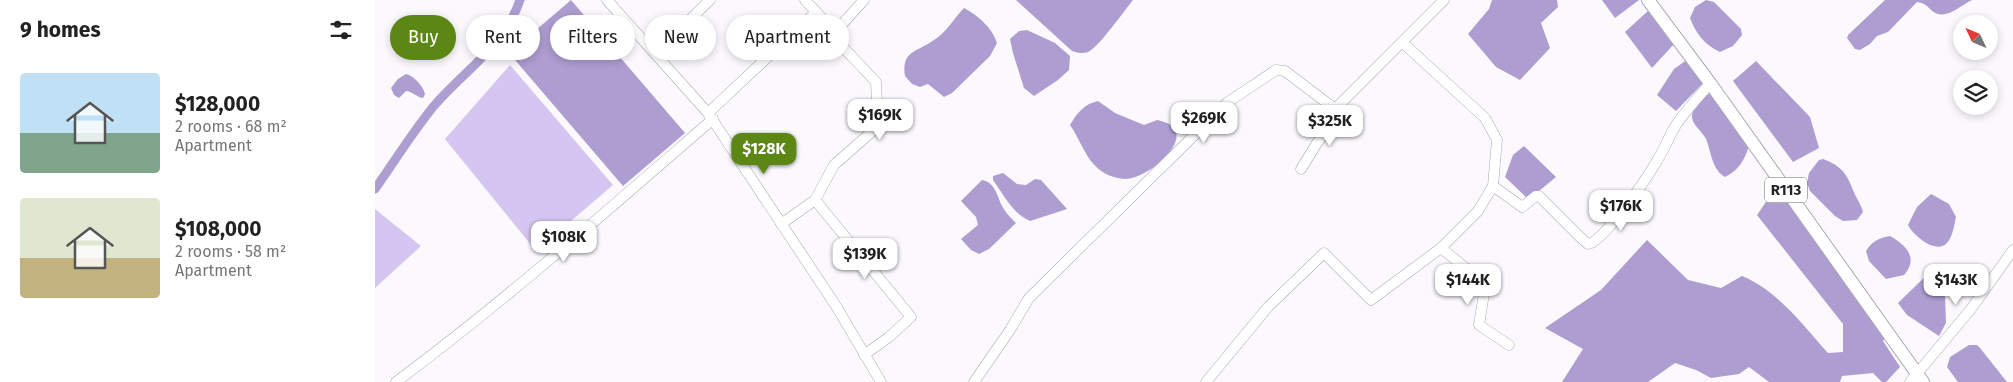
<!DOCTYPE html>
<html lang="en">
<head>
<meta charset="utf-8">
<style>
  body { margin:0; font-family:"Fira Sans",sans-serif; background:#f2f2f2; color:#222; height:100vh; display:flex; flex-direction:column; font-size:19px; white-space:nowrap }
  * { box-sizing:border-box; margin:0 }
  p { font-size:16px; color:#767676 }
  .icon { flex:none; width:28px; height:28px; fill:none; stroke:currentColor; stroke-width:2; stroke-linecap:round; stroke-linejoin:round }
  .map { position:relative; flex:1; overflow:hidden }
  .details { display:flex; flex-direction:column; background:#fff; width:375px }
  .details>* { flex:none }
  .banner { position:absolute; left:15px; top:15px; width:475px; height:45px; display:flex; gap:10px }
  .needle { width:32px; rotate:314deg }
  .fabs { position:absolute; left:1578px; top:15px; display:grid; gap:10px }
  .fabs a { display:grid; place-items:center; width:45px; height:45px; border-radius:50%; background:#fff; box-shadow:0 2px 8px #0003; font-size:25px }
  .price { position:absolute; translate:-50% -42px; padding:0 11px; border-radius:10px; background:#fff; color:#222; font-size:16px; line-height:32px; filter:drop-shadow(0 1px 2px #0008) }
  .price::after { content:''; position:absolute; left:50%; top:30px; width:15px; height:11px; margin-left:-8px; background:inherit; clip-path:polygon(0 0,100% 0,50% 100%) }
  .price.on { background:#5c8715; color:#fff }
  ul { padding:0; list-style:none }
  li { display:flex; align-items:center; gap:15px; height:125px; padding:0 20px }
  li span { display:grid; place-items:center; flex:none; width:140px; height:100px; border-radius:5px; color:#555 }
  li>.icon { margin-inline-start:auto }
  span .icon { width:60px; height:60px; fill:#fffc; stroke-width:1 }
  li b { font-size:21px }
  h2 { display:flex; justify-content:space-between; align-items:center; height:60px; padding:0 20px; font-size:21px }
  .tag { padding:0 18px; border-radius:22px; background:#fff; box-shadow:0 2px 8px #0003; font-size:18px; line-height:45px }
  .tag.on { background:#5c8715; color:#fff }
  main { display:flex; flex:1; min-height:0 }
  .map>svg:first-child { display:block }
  .green { fill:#d4c6f0 }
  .water { fill:#ae9dd0 }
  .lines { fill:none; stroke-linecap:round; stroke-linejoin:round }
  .canal { stroke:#ae9dd0; stroke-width:9 }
  .minor-casing { stroke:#aca8b4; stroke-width:11 }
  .major-casing { stroke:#aca8b4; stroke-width:14 }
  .minor { stroke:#fff; stroke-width:10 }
  .major { stroke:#fff; stroke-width:12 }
  .labels { text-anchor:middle; stroke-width:4; stroke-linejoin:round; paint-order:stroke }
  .shield { fill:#fff; stroke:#666568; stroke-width:1 }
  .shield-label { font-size:15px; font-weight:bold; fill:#252328 }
</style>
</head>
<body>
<main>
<section class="details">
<h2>9 homes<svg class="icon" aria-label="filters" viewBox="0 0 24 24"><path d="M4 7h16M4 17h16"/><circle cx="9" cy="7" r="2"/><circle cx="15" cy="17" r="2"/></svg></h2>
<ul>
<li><span style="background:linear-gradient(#bfe0f5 60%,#7fa58c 0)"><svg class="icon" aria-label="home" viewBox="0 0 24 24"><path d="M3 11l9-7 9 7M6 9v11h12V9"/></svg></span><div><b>$128,000</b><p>2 rooms · 68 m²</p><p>Apartment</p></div></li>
<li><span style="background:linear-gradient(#dfe7d0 60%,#c2b280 0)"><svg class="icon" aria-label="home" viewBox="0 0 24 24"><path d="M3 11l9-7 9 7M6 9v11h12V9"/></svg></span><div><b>$108,000</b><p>2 rooms · 58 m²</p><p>Apartment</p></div></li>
</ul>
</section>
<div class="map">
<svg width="1638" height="382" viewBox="0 0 1638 382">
  <rect width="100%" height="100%" fill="#fbf9fe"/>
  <g class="green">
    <polygon points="135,65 238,185 161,251 70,139"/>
    <polygon points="0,209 46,246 0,288"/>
  </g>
  <g class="water">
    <polygon points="196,0 310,133 248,186 134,53"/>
    <path d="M641,0H758C749,11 724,47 713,52C708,54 702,53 697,51Z"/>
    <polygon points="1117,0 1182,0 1183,7 1166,23 1175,48 1145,80 1121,67 1093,34 1114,9"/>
    <polygon points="1227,0 1264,0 1240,18"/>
    <path d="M1331,0L1339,2L1366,29L1367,35L1358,46L1345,52C1330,45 1321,34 1315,18L1320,7Z"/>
    <path d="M1510,0H1597C1583,7 1569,22 1556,10C1551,5 1549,3 1542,2L1513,32L1502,36L1495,44L1485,50L1480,49L1472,38L1473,35Z"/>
    <path d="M589,8C603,15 618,29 622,43L615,56L577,93L569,97L553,84L545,87L537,84L530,76C526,50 543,52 559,40C571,33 579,18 589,8Z"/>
    <polygon points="1274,10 1299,44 1277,68 1250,32"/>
    <polygon points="652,30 680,43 695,56 694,70 683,80 659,96 649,88 638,53 635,39 644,31"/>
    <polygon points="1313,59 1329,82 1301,111 1282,95 1299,69"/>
    <polygon points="1381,61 1435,117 1444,148 1418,162 1358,81"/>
    <path d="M31,74C39,76 48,86 50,94L48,98C41,97 37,91 31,91L24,98L19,95L16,88L23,79Z"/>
    <path d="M1334,94L1338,96L1374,145C1370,160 1364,170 1350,177C1337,170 1336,151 1331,139C1327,131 1316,124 1317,115C1318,107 1328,98 1334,94Z"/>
    <path d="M723,101L740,113L769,125L782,120C831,129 776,179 750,179C745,179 735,176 731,174C711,163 707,142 695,125C702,113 709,104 723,101Z"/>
    <polygon points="1149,146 1181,177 1158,196 1152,198 1130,177 1138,155"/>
    <path d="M1448,159C1466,166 1471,172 1478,190C1481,198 1486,204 1488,212L1482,220L1468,221L1460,216L1435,191L1432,183L1434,173L1444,160Z"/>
    <path d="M628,173L642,184L651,185L660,179L666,180L692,209L655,221C638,214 628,194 618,180V176Z"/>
    <path d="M607,180C619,182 622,194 626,204C629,211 635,217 641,223L614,249L604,254L596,250L586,239L603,225L601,217L586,201Z"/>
    <path d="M1556,194L1574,204L1581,217C1579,226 1578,236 1572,243C1561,255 1538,235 1533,225L1542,207Z"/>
    <path d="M1393,199L1414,202L1511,334L1508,341L1525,367L1511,382H1507L1498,373L1467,376L1465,382H1394L1374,367L1364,374L1336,378L1321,370L1300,363L1273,382H1187L1208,349L1170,328L1226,290L1272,240L1313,280L1346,288L1367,276C1403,291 1427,324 1453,353L1468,352V324L1382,215Z"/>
    <path d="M1515,236C1531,245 1544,258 1529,275L1511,279L1494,261L1491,251C1497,241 1504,238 1515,236Z"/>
    <polygon points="1582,266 1588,276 1579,283 1570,294 1571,323 1564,336 1532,315 1523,303 1558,269"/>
    <polygon points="1594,345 1602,345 1605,348 1632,382 1583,382 1572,367 1575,357"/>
  </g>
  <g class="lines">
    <path class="canal" d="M0,189C19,162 37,133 58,107C89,70 128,49 145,0"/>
    <g class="minor-casing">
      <g id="minor">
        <polyline points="232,0 333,113 461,306 506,382"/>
        <polyline points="430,0 460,32 489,0"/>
        <polyline points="281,53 335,0"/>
        <polyline points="333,113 441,12"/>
        <polyline points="926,169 942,143 953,129 960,109"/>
        <path d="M1118,186L1147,207L1161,196H1164L1206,238L1213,244C1228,243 1274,175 1283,159C1290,148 1294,136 1301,125C1311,110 1324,97 1335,83"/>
        <polyline points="440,200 536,317 514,337 489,355"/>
        <polyline points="406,224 440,200 459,165 501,128 503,123 501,82 464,43 460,32"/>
        <polyline points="1066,248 1109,283 1110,287 1104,325 1134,345"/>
        <path d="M21,382C131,300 234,209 338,119"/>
        <polyline points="599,382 635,330 654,298 853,102 901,70 910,71 960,109 1069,0"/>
        <polyline points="831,382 893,307 949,253 996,300 1066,248 1103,211 1118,186 1122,140 1110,118 1028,43"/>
        <polyline points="1535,382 1596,309 1638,250"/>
      </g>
    </g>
    <g class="major-casing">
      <polyline id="major" points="1273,0 1335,83 1548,382"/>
    </g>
    <use href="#minor" class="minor"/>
    <use href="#major" class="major"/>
  </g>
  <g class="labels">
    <rect class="shield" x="1390" y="177.5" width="42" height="25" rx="4"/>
    <g class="shield-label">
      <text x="1411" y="195">R113</text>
    </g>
  </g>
</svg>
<div class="fabs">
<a><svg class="needle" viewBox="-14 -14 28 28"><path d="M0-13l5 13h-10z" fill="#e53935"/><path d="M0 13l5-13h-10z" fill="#767676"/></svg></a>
<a><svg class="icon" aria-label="layers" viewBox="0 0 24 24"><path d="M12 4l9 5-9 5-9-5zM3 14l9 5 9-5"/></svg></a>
</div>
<b class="price" style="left:505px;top:141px">$169K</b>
<b class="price" style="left:829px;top:144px">$269K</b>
<b class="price" style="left:955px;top:147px">$325K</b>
<b class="price on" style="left:389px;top:175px">$128K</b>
<b class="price" style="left:1246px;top:232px">$176K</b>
<b class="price" style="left:189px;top:263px">$108K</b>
<b class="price" style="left:490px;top:280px">$139K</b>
<b class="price" style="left:1093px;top:306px">$144K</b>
<b class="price" style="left:1581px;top:306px">$143K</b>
<div class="banner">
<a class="tag on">Buy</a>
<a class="tag">Rent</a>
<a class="tag">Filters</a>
<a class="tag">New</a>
<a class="tag">Apartment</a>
</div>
</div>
</main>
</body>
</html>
